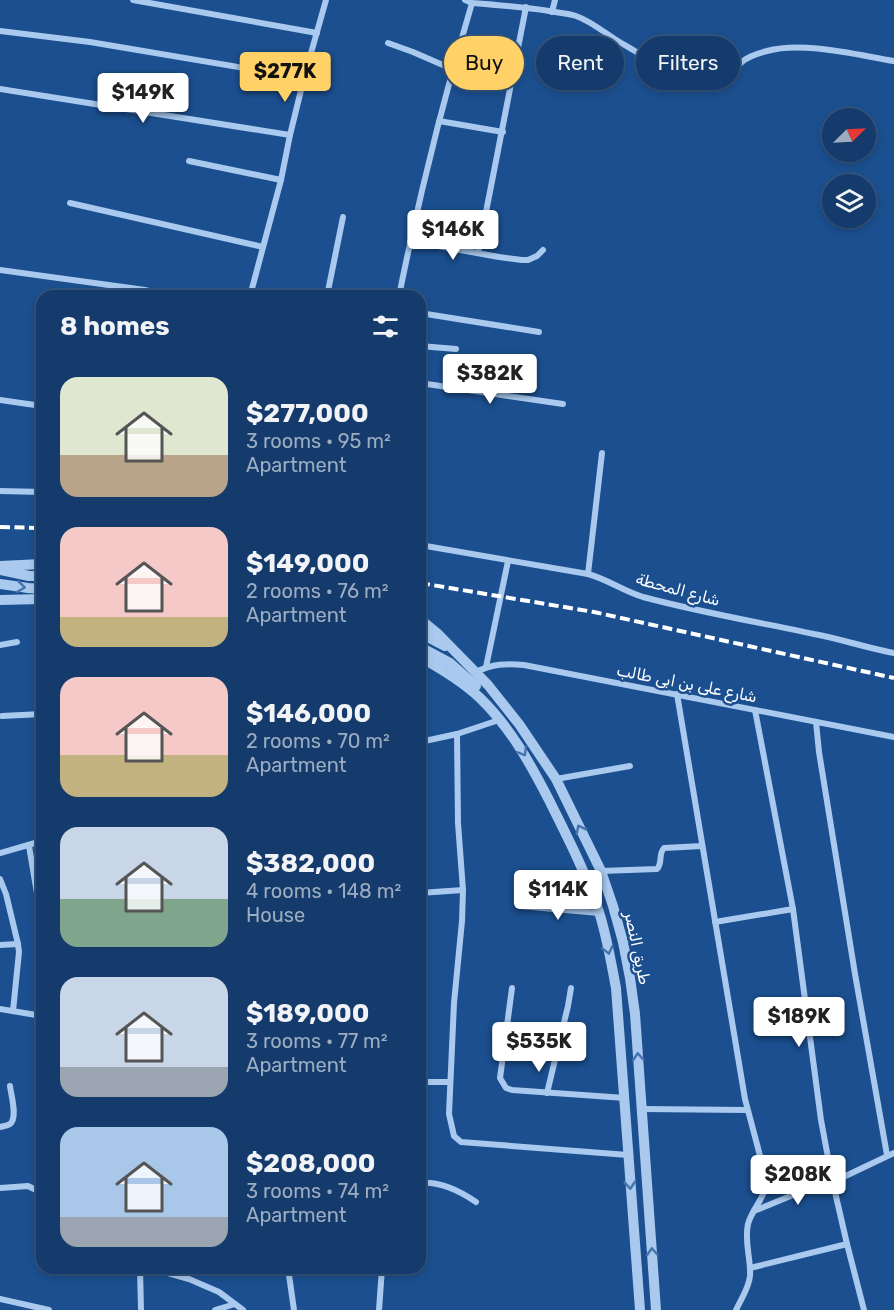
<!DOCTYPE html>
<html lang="en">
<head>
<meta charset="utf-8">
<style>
  body { margin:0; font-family:Rubik,"Noto Naskh Arabic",sans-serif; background:#214673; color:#f1f3f6; height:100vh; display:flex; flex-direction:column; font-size:22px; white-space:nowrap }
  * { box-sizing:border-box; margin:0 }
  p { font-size:20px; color:#9dadc1 }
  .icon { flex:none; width:33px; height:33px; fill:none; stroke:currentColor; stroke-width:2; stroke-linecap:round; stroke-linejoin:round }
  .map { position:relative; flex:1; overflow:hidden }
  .details { position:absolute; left:36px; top:290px; width:390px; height:984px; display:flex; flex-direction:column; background:#143b6b; border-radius:18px; box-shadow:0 3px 9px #0003,0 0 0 2px #33557e }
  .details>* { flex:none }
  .hud { position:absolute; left:444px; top:36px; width:360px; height:54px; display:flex; gap:12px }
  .needle { width:39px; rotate:66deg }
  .controls { position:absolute; left:822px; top:108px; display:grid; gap:12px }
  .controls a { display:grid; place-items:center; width:54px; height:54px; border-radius:50%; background:#143b6b; box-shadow:0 3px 9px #0003,0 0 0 2px #33557e; font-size:30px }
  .price { position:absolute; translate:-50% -51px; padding:0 14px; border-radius:6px; background:#fff; color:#222; font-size:20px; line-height:39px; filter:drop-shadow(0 2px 3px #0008) }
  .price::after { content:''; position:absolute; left:50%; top:36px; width:18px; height:14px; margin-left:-9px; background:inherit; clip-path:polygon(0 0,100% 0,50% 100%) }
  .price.active { background:#ffd166; color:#111 }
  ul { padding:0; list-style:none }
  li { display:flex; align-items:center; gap:18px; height:150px; padding:0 24px }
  li span { display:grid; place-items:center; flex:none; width:168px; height:120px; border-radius:18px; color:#555 }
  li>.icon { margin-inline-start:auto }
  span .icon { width:72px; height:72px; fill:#fffc; stroke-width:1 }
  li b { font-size:26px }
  h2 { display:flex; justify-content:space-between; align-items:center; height:72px; padding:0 24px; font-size:26px }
  .chip { padding:0 21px; border-radius:27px; background:#143b6b; box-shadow:0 3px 9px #0003,0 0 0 2px #33557e; font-size:21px; line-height:54px }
  .chip.active { background:#ffd166; color:#111 }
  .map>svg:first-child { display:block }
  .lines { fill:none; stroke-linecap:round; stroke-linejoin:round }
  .minor { stroke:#a9c9ee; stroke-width:6 }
  .tertiary { stroke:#a9c9ee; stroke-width:10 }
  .rail { stroke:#fff; stroke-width:4; stroke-dasharray:10 4.5; stroke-linecap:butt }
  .oneway { stroke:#4674ac }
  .labels { text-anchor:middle; stroke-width:5; stroke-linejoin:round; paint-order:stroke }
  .street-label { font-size:16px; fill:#fff; stroke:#1b4f8f }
</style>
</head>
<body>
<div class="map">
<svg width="894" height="1310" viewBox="0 0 894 1310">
  <rect width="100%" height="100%" fill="#1b4f8f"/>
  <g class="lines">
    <g class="minor">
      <polyline points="133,0 317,33"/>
      <path d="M465,0L472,3C498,5 523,7 549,11C558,13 567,13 576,16C593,22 607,35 623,44C642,56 676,74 698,79C706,81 726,77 733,72C736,69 738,64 742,62C748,56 759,53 767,51C803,41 857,55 894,61"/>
      <polyline points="552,12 555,0"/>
      <polyline points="0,31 90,42 304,78"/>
      <polyline points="388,43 413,52 452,69 510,86"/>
      <polyline points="0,89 290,135"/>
      <polyline points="439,121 503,132"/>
      <polyline points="189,161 281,180"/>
      <polyline points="70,203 263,247"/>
      <polyline points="410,241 499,257 522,260 528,260 537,256 543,250"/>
      <polyline points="478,253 526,7"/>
      <polyline points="0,270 145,290 168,296"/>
      <polyline points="250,296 281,180 290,135 304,78 326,0"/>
      <polyline points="327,296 343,217"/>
      <path d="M399,296C419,197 443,100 472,3"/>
      <polyline points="420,313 539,332"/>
      <polyline points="420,346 456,349"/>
      <polyline points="420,383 563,404"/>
      <polyline points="0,400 42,406"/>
      <polyline points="0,491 42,492"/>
      <path d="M420,545L588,574C607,579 623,591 643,597C699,612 757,622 814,634C841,639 867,648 894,653"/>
      <polyline points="588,574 602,453"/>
      <polyline points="0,645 17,642"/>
      <polyline points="486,667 508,561"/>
      <path d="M476,672C492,664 506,663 524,665L894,737"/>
      <path d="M677,694L745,1099L767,1182C765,1198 752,1209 748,1224C744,1242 751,1258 750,1276C749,1288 741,1299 736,1310"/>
      <polyline points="755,710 793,909 821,1120 832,1179 847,1244 864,1310"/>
      <polyline points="2,716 42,714"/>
      <polyline points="816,722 819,752 855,974 887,1155"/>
      <polyline points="457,734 458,823 463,890 462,921 454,1003 449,1114 454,1136 461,1142 628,1155"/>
      <polyline points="420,742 457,734 499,720"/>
      <polyline points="556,779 630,766"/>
      <polyline points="29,846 42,923"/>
      <polyline points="0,853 42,841"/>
      <path d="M601,871L657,869C663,863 658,854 664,848L702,846"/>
      <polyline points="0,879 6,894 18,944 19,952 13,1011"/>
      <polyline points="420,893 463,890"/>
      <polyline points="520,906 599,913"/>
      <polyline points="715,922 793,909"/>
      <polyline points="0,945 18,944"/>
      <polyline points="512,988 500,1078 506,1088 512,1090 625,1098"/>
      <polyline points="0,1009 42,1016"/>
      <polyline points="420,1082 450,1082"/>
      <polyline points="547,1093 568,1006 571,988"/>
      <polyline points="642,1109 747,1110"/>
      <path d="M0,1127C3,1126 7,1126 10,1124C18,1118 11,1095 10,1086"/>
      <polyline points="833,1182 894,1153"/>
      <path d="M420,1183C440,1181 460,1191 476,1202"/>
      <polyline points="0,1188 28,1186 42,1193"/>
      <polyline points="754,1211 832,1179"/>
      <polyline points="140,1268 141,1310"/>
      <polyline points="150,1268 189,1279 219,1292 243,1310"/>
      <polyline points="288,1268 294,1310"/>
      <polyline points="750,1268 847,1244"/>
      <polyline points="0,1299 49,1310"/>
      <polyline points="215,1310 235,1304"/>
      <polyline points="379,1310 382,1268"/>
    </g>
    <g class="tertiary">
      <polyline points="0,566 42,564"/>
      <polyline points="0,570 29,576 42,576"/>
      <polyline points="0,584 28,588 42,589"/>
      <polyline points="0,600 42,599"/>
      <polyline points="420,619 437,633 488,685 519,724 556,779 601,871 613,906 623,942 630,978 635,1014 656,1310"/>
      <polyline points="420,633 445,646"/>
      <polyline points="420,647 450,663 476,686"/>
      <path d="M420,657C442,669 462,681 480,698C510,727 530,763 549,800C567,836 586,873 599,912C607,937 611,962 616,988L640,1310"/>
    </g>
    <g class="rail">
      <polyline points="0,527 42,528"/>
      <polyline points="420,583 594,612 894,678"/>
    </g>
  </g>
  <defs><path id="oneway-chevron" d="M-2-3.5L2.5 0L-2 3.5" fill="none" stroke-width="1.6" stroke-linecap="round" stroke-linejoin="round" transform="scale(1.5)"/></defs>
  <g class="oneway">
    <use href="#oneway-chevron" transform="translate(21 587) rotate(7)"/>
    <use href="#oneway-chevron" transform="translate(523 752) rotate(59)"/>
    <use href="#oneway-chevron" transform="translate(580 829) rotate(-116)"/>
    <use href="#oneway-chevron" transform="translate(608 950) rotate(77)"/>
    <use href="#oneway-chevron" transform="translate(638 1057) rotate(-94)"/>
    <use href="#oneway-chevron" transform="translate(630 1185) rotate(86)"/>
    <use href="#oneway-chevron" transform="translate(652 1252) rotate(-94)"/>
  </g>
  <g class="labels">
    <g class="street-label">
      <text transform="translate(678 589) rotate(15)" y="6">شارع المحطة</text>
      <text transform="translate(687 683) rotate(11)" y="6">شارع على بن ابى طالب</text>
      <text transform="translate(638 948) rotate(78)" y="6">طريق النصر</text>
    </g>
  </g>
</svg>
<div class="controls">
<a><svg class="needle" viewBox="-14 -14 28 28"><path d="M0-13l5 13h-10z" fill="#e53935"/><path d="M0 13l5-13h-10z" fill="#9dadc1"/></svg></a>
<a><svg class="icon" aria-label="layers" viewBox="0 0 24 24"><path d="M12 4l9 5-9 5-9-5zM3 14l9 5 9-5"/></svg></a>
</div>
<b class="price active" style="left:285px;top:103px">$277K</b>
<b class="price" style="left:143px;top:124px">$149K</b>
<b class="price" style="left:453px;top:261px">$146K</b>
<b class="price" style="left:490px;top:405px">$382K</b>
<b class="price" style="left:558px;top:921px">$114K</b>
<b class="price" style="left:799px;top:1048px">$189K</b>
<b class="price" style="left:539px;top:1073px">$535K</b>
<b class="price" style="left:798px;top:1206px">$208K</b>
<div class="hud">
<a class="chip active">Buy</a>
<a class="chip">Rent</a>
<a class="chip">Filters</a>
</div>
<section class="details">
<h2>8 homes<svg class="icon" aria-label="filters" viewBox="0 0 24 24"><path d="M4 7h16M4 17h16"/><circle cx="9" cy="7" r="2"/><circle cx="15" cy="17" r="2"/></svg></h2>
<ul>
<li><span style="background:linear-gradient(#dfe7d0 65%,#b9a48a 0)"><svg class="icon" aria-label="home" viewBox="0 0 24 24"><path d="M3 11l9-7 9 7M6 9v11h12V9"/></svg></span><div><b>$277,000</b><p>3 rooms · 95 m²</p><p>Apartment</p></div></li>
<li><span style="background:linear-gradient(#f6c9c9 75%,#c2b280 0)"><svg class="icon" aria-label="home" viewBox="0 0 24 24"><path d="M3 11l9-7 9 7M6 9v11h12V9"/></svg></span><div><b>$149,000</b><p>2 rooms · 76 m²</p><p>Apartment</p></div></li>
<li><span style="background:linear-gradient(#f6c9c9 65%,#c2b280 0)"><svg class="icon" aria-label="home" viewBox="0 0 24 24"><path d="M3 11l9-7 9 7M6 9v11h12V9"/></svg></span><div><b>$146,000</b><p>2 rooms · 70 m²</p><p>Apartment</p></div></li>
<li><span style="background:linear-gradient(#c9d6e8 60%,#7fa58c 0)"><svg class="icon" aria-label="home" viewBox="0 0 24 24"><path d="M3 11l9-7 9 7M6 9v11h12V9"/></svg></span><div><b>$382,000</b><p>4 rooms · 148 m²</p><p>House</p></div></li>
<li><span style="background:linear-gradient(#c9d6e8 75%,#9aa5b1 0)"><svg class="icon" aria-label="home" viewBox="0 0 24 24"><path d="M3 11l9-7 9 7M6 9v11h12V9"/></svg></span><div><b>$189,000</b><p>3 rooms · 77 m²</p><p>Apartment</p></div></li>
<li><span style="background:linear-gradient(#a9c7e8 75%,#9aa5b1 0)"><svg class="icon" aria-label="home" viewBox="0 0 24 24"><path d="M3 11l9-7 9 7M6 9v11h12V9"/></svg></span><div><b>$208,000</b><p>3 rooms · 74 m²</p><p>Apartment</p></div></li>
</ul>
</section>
</div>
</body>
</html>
